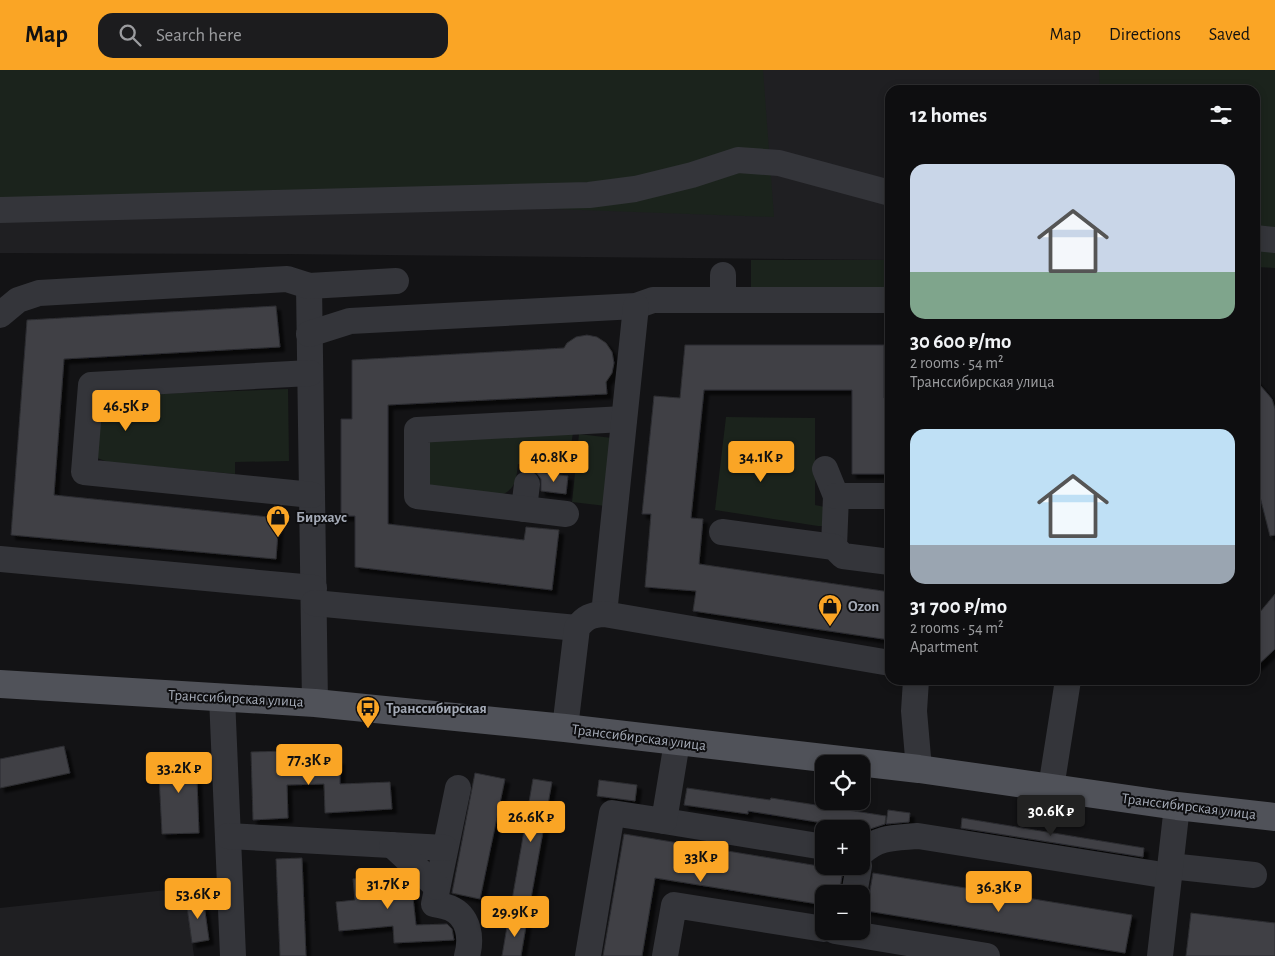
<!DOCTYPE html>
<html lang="en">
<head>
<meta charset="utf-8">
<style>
  body { margin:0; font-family:"Alegreya Sans",sans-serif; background:#1c1c1e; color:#f1f3f6; height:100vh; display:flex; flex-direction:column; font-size:19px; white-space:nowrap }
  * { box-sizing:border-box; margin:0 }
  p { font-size:16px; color:#9b9c9f }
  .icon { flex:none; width:28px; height:28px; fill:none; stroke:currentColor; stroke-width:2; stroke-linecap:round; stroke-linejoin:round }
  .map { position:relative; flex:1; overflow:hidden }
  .details { position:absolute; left:885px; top:15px; width:375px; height:600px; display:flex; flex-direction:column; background:#0e0e10; border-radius:15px; box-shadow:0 2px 8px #0003,0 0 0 1px #2e2e30 }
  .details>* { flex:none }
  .tools { position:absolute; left:815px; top:685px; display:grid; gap:10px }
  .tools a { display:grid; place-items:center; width:55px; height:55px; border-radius:10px; background:#0e0e10; box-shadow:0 2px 8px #0003,0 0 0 1px #2e2e30; font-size:25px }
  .price { position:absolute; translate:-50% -42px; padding:0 11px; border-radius:5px; background:#faa525; color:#111; font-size:16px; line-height:32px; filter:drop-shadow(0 1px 2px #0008) }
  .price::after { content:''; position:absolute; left:50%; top:30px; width:15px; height:11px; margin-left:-8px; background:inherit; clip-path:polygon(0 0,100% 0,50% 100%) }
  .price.selected { background:#222; color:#fff }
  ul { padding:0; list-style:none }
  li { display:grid; align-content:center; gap:10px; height:265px; padding:0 25px }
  li span { display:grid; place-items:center; height:155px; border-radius:15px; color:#555 }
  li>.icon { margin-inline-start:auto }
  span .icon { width:90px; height:90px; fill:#fffc; stroke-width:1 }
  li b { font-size:21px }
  h2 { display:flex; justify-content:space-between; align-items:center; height:60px; padding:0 25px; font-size:21px }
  header { display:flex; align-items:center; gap:30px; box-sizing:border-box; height:70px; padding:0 25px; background:#faa525; color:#111 }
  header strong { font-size:24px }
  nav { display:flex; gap:28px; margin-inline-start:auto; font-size:18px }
  .search { width:350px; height:45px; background:#1c1c1e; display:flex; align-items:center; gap:12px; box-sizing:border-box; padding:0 18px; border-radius:15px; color:#9b9c9f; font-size:19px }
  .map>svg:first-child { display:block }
  .built { fill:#1f1f22 }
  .green { fill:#1b231c }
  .building { fill:#3f4045; stroke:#2d2d31; filter:url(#shadow) }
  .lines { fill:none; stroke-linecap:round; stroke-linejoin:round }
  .minor { stroke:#34353a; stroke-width:26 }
  .major { stroke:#505259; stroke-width:28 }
  .labels { text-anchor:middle; stroke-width:4; stroke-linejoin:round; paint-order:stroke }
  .poi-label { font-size:15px; font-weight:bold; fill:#a4aab6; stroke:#0e0e10; text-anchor:start }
  .street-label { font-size:15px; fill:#a4aab6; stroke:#0e0e10 }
</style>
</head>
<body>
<header>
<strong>Map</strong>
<div class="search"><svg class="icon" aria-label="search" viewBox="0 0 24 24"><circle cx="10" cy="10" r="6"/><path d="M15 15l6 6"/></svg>Search here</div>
<nav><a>Map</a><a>Directions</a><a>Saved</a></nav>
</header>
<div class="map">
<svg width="1275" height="886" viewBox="0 0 1275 886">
  <defs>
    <filter id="shadow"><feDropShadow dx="4.5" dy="4.5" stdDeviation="1" flood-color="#0009"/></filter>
  </defs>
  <rect width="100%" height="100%" fill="#131315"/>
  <g class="built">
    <polygon points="0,0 1275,0 1255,20 890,20 890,190 286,184 0,183"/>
    <polygon points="185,818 194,886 0,886 0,838"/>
  </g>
  <g class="green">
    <polygon points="0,0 763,0 774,147 232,127 0,129"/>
    <polygon points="1099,0 1275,0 1275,198 1255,197 1255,20 1100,20"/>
    <rect x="751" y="190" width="139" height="27"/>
    <polygon points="288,319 289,391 235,392 235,404 108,392 97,388 99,326"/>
    <polygon points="726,347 815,348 815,435 825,437 825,456 818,456 715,440"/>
    <path d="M573,362L568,399L518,394C516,411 516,419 499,426L434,421L424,412L429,371Z"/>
    <polygon points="579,364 612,368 606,436 572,432"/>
  </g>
  <g class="building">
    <polygon points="276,236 280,277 64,289 54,425 279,448 276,489 11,465 27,250"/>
    <polygon points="587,265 597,267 606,273 612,282 614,293 612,303 606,312 607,324 388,335 388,454 524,470 526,457 559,460 552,520 355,497 355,446 341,446 341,349 352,349 352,290 564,278 567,273 576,267"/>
    <polygon points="685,275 884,275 884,328 890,328 890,404 852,404 852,320 704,320 691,448 703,449 699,494 890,522 890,570 693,541 696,521 645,517 651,444 642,444 654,326 680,328"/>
    <polygon points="1255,309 1272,329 1275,339 1275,465 1270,466 1255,407"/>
    <polygon points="536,402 568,406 566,424 541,421 541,409"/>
    <polygon points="1275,524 1275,579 1255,598 1255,548"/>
    <polygon points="64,676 70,703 0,718 0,689"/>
    <polygon points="286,681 286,692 340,690 340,714 390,712 392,739 325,743 324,714 287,715 288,748 253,750 251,682"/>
    <polygon points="196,684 199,763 162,764 158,686"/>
    <polygon points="475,703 505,709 480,829 452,823"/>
    <polygon points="533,709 552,712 529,839 511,836"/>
    <polygon points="599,710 637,715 635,731 597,726"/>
    <polygon points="687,718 770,730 771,728 886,746 885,754 867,760 748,741 748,744 684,735"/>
    <polygon points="888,740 910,743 909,752 886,754"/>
    <polygon points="962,748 1144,778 1143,787 961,758"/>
    <polygon points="624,764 843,800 839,824 824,824 824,835 655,808 642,886 603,886"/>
    <polygon points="302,788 306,886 280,886 276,789"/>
    <polygon points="873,803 1132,845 1125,883 861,840 861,837 866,833 869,827"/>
    <polygon points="401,804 413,815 413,817 412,818 416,855 447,854 452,859 454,870 394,873 393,856 339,861 336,832 355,830 353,809"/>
    <polygon points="203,827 209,870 192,873 186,830"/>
    <polygon points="1191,843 1275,853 1275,886 1186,886"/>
    <polygon points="527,850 521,886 502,886 508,851"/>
  </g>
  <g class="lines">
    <g class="minor">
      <polyline points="0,140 589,125 635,119 692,105 738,90 779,93 890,123"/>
      <polyline points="1255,168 1275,170"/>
      <polyline points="309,216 315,633"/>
      <polyline points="723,230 723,205"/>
      <polyline points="0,245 18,230 39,223 287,209 309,216 396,211"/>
      <polyline points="309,264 350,251 636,236 653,230 890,230"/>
      <polyline points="310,303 91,315 84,402 312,425"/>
      <polyline points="825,399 836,426 834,477"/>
      <polyline points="836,426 890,426"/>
      <polyline points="524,439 527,414"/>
      <polyline points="566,444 417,426 417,360 624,349"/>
      <polyline points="722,462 834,477 843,486 890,492"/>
      <polyline points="0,489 314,518"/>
      <polyline points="314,533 577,558"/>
      <polyline points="604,544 636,236"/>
      <polyline points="916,610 914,641 919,699"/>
      <polyline points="222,627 233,886"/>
      <path d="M565,658L577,558C585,547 591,545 604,544L890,593"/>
      <path d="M458,718L434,834C439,835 445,836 450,838C469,846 472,868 467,886"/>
      <polyline points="1051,718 1068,610"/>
      <polyline points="664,751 824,777"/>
      <polyline points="228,766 445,778"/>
      <polyline points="392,775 437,817"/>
      <path d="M861,783C879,766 895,768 918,766L1169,806"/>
      <polyline points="1170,796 1254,805"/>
      <polyline points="854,824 859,796"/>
      <polyline points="835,861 987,886"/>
      <polyline points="588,886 612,743 664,751 677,672"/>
      <polyline points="665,886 674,835 824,859"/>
      <polyline points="1160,886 1177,736"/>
    </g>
    <polyline class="major" points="0,614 315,633 565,658 919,699 1177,736 1275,747"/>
  </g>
  <defs>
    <g id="shop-pin" transform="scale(1.25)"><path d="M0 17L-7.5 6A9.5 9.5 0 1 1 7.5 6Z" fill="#faa525" stroke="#0e0e10"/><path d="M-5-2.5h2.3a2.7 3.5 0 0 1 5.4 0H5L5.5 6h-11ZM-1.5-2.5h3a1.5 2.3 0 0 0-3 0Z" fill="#111"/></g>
    <g id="bus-pin" transform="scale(1.25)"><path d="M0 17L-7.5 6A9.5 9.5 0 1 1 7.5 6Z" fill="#faa525" stroke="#0e0e10"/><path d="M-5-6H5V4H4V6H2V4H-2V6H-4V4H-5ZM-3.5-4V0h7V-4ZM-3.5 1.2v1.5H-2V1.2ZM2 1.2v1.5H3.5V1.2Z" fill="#111"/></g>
  </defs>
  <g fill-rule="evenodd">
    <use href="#shop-pin" x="278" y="447"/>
    <use href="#shop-pin" x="830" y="536"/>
    <use href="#bus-pin" x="368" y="638"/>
  </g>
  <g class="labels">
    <g class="poi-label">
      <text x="296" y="452">Бирхаус</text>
      <text x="848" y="541">Ozon</text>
      <text x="386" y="643">Транссибирская</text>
    </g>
    <g class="street-label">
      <text transform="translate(236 628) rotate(3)" y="5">Транссибирская улица</text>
      <text transform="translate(639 667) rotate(7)" y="5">Транссибирская улица</text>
      <text transform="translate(1189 736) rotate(7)" y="5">Транссибирская улица</text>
    </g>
  </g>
</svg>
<div class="tools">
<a><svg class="icon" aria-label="locate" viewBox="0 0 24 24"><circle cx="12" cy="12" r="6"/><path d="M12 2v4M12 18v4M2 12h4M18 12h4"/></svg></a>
<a>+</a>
<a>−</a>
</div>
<b class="price" style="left:126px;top:362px">46.5K ₽</b>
<b class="price" style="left:554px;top:413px">40.8K ₽</b>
<b class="price" style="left:761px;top:413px">34.1K ₽</b>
<b class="price" style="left:309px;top:716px">77.3K ₽</b>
<b class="price" style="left:179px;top:724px">33.2K ₽</b>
<b class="price selected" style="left:1051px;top:767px">30.6K ₽</b>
<b class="price" style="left:531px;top:773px">26.6K ₽</b>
<b class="price" style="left:701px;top:813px">33K ₽</b>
<b class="price" style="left:388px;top:840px">31.7K ₽</b>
<b class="price" style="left:999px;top:843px">36.3K ₽</b>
<b class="price" style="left:198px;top:850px">53.6K ₽</b>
<b class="price" style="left:515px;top:868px">29.9K ₽</b>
<section class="details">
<h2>12 homes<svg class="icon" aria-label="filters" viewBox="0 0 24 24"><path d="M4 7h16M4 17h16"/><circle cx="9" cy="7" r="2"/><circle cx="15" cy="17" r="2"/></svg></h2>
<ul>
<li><span style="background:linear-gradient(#c9d6e8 70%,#7fa58c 0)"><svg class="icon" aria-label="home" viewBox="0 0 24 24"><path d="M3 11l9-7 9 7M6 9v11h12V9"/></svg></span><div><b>30 600 ₽/mo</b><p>2 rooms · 54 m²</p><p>Транссибирская улица</p></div></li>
<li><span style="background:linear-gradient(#bfe0f5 75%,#9aa5b1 0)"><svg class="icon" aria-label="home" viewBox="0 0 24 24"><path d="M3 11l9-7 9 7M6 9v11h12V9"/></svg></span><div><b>31 700 ₽/mo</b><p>2 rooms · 54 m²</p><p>Apartment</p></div></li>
</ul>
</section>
</div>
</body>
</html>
